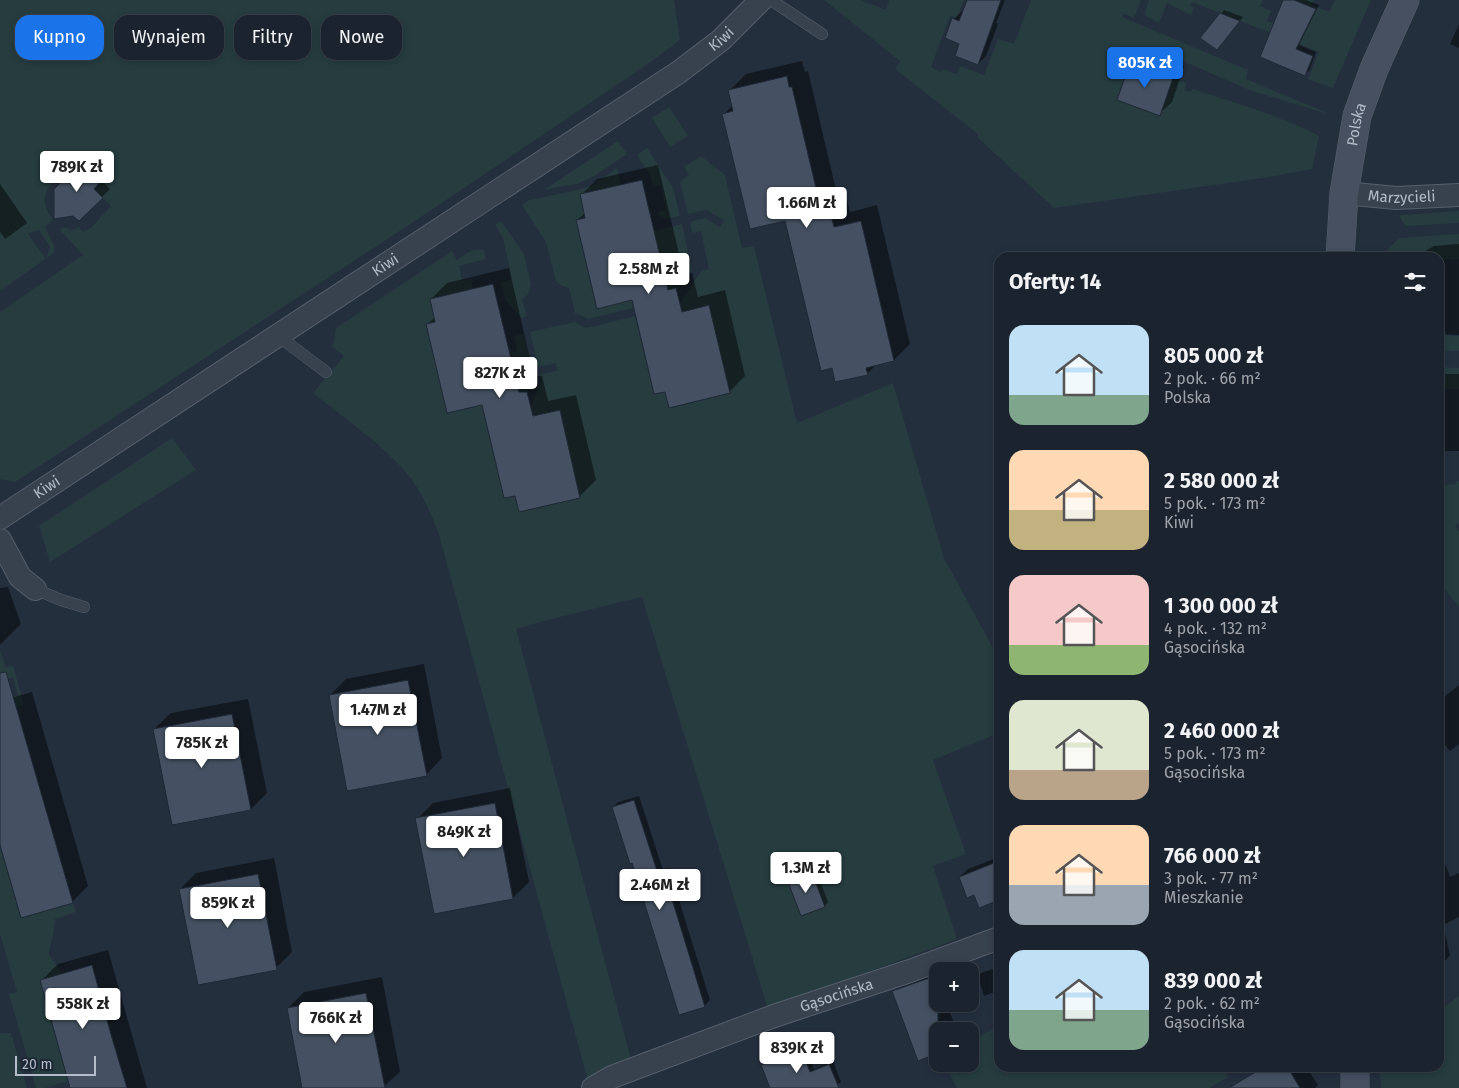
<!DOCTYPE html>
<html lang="pl">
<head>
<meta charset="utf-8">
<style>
  body { margin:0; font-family:"Fira Sans",sans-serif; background:#242b36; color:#f1f3f6; height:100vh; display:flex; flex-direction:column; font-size:19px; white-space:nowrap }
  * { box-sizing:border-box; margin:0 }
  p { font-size:16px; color:#a0a4aa }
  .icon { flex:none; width:28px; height:28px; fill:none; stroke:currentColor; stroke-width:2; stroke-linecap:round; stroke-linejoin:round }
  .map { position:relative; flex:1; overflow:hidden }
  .drawer { position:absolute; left:994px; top:252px; width:450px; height:820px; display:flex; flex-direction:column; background:#1b232e; border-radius:15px; box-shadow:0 2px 8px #0003,0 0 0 1px #39404a }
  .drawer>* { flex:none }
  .top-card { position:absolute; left:15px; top:15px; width:475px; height:45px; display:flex; gap:10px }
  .controls { position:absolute; left:929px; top:962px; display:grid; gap:10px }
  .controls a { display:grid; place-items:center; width:50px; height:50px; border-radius:10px; background:#1b232e; box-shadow:0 2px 8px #0003,0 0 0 1px #39404a; font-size:25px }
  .scale { position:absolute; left:15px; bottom:12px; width:81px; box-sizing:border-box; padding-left:5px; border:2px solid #b4bcc9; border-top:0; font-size:14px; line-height:18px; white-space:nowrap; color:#b4bcc9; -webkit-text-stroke:4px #1d2633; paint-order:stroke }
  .price { position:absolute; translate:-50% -42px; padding:0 11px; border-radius:5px; background:#fff; color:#222; font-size:16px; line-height:32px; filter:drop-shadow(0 1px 2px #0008) }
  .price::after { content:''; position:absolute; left:50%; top:30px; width:15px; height:11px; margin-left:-8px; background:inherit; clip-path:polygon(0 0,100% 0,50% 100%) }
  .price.selected { background:#1a73e8; color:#fff }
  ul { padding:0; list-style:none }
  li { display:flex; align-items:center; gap:15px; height:125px; padding:0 15px }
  li span { display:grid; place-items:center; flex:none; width:140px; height:100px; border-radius:15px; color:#555 }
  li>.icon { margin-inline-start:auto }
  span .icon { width:60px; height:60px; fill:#fffc; stroke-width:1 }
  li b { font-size:21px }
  h2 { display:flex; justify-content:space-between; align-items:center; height:60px; padding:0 15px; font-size:21px }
  .pill { padding:0 18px; border-radius:15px; background:#1b232e; box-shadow:0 2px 8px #0003,0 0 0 1px #39404a; font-size:18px; line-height:45px }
  .pill.selected { background:#1a73e8; color:#fff }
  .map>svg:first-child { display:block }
  .green { fill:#263c3f; fill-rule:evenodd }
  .shadow { fill:#0007 }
  .building { fill:#455162; stroke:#1f2835 }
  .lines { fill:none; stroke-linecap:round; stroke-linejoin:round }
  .lane-casing { stroke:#565f6c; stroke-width:12 }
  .street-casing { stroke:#565f6c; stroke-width:24 }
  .secondary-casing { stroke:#565f6c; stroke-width:29 }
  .lane { stroke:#38414e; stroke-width:11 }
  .street { stroke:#38414e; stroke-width:22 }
  .secondary { stroke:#465061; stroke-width:28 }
  .labels { text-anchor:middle; stroke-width:4; stroke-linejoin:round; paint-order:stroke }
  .street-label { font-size:15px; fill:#b4bcc9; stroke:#1d2633 }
</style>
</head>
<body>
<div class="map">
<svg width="1459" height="1088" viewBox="0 0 1459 1088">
  <rect width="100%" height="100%" fill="#242f3e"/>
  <g class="green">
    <path d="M0,0H674L680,40L645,66L409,225L15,482L0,479V312L83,255L60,230L64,227L72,230L79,227L83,232L91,228L111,206L94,189L102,180L84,161L76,168L72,164C54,182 33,193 53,220L45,227L54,246V253L0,291ZM39,230L50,247L46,259L28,234Z"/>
    <path d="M824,0H860L886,10L889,0H964L957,18L950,16L931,67L941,72L943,69L957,74L960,66L984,75L998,39L1014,44L1031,0H1141L1134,18L1123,14L1122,17L1248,70L1246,79L1325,112V113L1252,91L1171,56L1164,75L1130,63L1117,100L1160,116L1173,78L1187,83L1184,90L1190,92L1193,89C1235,103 1280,115 1319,136L1312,169L1263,178L1054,208L978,138V134L895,69L900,61Z"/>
    <polygon points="1149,0 1263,0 1260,6 1271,11 1267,21 1279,25 1284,16 1308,25 1316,9 1294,0 1314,0 1312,5 1329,12 1335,0 1371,0 1333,88 1308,79 1319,52 1192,2 1190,6 1194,7 1191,15 1167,3 1159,23 1144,15"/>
    <polygon points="669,107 688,136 670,147 652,118"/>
    <polygon points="618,141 627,154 598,173 597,175 577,184 544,190"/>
    <polygon points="647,148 673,188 680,216 666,219 659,215 658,212 666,210 661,186 653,187 650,175 637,155"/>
    <path d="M701,156L725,175L742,248L754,246L797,423L893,383L944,558L999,659V733L933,760L966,854L933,866L957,939L768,1009L642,597L555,618L516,629L632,1063L588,1081L439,535C432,516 424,497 412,480C387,447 345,419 313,393L344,356L333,347L336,328L452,251L457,260C466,254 474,246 484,251L486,259L459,266L462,281L471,279L473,289L430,299L435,322L426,324L447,413L482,405L504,498L515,496L519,512L580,498L560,410L532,416C528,397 543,391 540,375L558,370L556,363L538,367L530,332L575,322L586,328L635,316L654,394L665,392L669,408L730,393L709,306L682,312L680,303L701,271L709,269L701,231L692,233L690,222L705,218L720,227L724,220L706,210L688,214L680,182L689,175L684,167Z"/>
    <polygon points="617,168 621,185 580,194 585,218 576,220 597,308 632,300 633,308 588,319 575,313 569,288 562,286 556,281 546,242 522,205 529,200 582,189 591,186"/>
    <polygon points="1459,211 1459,223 1406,226 1401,220 1400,215"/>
    <polygon points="501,221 524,254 531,285 529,292 522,300 527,316 521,318 505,300 501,282 512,279 503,238 495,225"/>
    <polygon points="682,224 692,270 680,288 668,290 654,231"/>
    <polygon points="1459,234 1459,259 1439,260 1439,258 1394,257 1386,251 1399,238"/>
    <polygon points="524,334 534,378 527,393 526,392 519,394 510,353 517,351 514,336"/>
    <polygon points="1439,335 1459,336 1459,351 1439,351"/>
    <polygon points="1439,367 1459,368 1459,389 1439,389"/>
    <polygon points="172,438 196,470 50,562 39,526"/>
    <polygon points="1456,481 1459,481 1459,523 1455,526 1459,532 1459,607 1439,582 1439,517 1443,517 1443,485 1456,484"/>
    <polygon points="0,650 6,667 13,666 24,705 16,707 8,697 18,696 13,677 2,680 0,672"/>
    <polygon points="0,845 21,918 73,903 76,912 55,919 53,936 49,950 49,955 63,974 69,1081 44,1088 36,1088 9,994 17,992 0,934"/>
    <polygon points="1459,996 1459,1088 1381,1088 1380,1068 1439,1068 1439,1011"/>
    <polygon points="999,1027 999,1068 1223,1068 1228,1077 1209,1088 957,1088 945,1064 970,1064 970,1040"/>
    <polygon points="0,1033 11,1033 27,1088 0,1088"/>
  </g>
  <g class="shadow">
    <polygon points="968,0 1005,0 996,23 998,24 986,56 978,64 954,19 962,11 964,12"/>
    <polygon points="1284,0 1306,0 1319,5 1299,45 1316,52 1309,71 1305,74 1261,57"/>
    <polygon points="1224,10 1243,17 1217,49 1221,14"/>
    <polygon points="1459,24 1459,48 1450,44"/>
    <polygon points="1143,51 1184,66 1172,102 1159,114 1118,99 1131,63"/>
    <polygon points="802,61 805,72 808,71 837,194 845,192 850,212 877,205 910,344 894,360 877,364 867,374 833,367 786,220 724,114 733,105 730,90 746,74"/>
    <polygon points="93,153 110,172 101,180 110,189 79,219 64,181"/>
    <polygon points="658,165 684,275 692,273 698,297 725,290 745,376 729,392 666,390 632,299 577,220 585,213 581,195 597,179"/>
    <polygon points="0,184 27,223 5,239 0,232"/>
    <polygon points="1459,244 1459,335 1439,334 1439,258 1413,258 1434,246"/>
    <polygon points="509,268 534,376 542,376 548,401 576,395 596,480 580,496 520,511 516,494 483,404 428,324 435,317 431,299 447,283"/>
    <rect x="1439" y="374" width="20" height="77"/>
    <polygon points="8,587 21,624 0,645 0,588"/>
    <polygon points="424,664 442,758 426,775 330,695 346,679"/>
    <polygon points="1459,685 1459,744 1450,751 1439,737 1439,701"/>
    <polygon points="32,692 88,886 72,902 0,840 0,701"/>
    <polygon points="248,699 267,793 251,809 154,729 171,713"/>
    <polygon points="510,788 529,882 513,898 417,819 433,803"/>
    <polygon points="639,796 663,870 669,868 710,1000 704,1006 632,861 613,807 618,802"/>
    <polygon points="1439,847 1450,877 1459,873 1459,917 1443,925 1450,955 1445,961 1439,962"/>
    <polygon points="999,857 999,899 975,893 960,877 968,869"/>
    <polygon points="274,858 292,952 276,968 180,889 196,873"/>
    <polygon points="816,870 828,902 825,906 802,914 789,882 793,879"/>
    <polygon points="108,950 147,1088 72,1088 42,980 58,964"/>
    <polygon points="999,967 999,990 984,996 978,977 981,973"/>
    <polygon points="933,975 938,984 938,1004 946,1004 958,1031 938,1031 893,991 897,988"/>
    <polygon points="382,977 400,1072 382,1088 304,1088 288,1008 304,992"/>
    <polygon points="804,1046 814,1069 833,1061 841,1082 832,1088 772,1088 762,1065 766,1061"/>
    <polygon points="1258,1068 1307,1068 1318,1085 1315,1088 1252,1088 1247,1078"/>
  </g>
  <g class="building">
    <polygon points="967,0 1001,0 978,65 955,56 959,44 945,38 952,18 959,21"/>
    <polygon points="1283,0 1294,0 1316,9 1296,49 1313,56 1305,76 1260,57"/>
    <polygon points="1220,13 1240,21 1217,50 1200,38"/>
    <polygon points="1130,63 1173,78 1160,116 1117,100"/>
    <polygon points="787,76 789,87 792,87 821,209 829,208 834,227 861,221 894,361 866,368 868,375 835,382 832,368 821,371 785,221 750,229 722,114 733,111 728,90"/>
    <polygon points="84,160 102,180 94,189 103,198 79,221 73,216 54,219 54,189"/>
    <polygon points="642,180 668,290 676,288 682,312 709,305 730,393 669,408 665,392 654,394 632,300 597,309 576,220 585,218 580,194"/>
    <polygon points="493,284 519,392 527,392 533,416 560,410 580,498 519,512 515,496 504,498 482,405 447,413 426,324 435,322 430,299"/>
    <polygon points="6,672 73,903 21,918 0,845 0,673"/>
    <polygon points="408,680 427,776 347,791 329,695"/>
    <polygon points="232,714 251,810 172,825 153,729"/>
    <polygon points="634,800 658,874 664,873 705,1007 679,1015 632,863 630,864 612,807"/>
    <polygon points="495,803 513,899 434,914 415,818"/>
    <polygon points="999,861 999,900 979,908 974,895 967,898 959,877"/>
    <polygon points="812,873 825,907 801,916 788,882"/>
    <polygon points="258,874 277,970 198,985 179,889"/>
    <polygon points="92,965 112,1038 127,1088 70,1088 40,980"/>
    <polygon points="938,975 938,1053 918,1061 892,991"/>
    <polygon points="366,993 385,1088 302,1088 287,1008"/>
    <polygon points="801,1049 810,1072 829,1064 839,1088 770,1088 761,1065"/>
    <polygon points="1262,1068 1288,1068 1300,1088 1229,1088"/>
  </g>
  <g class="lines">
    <g class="lane-casing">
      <g id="lane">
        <polyline points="771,0 822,34"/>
        <polyline points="277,335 326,372"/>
        <polyline points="35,589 61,600 84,607"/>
      </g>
    </g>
    <g class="street-casing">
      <g id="street">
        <path id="s1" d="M1344,193L1396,198L1459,195"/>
        <path id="s2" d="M0,518L679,72L721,40L761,0"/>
        <polyline points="0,540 20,577 35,589"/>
        <path id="s3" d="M593,1088L612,1077L774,1016L910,971L999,938"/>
      </g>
    </g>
    <g class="secondary-casing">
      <g id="secondary">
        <path id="s4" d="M1340,258L1344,193L1357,116L1374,69L1405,0"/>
        <polyline points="1355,1068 1355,1088"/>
      </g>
    </g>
    <use href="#lane" class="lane"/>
    <use href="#street" class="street"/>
    <use href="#secondary" class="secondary"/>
  </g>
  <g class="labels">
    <g class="street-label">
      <text dy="5" stroke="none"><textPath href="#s2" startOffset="866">Kiwi</textPath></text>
      <text dy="5" stroke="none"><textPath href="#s4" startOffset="135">Polska</textPath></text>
      <text dy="5" stroke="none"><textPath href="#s1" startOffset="58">Marzycieli</textPath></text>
      <text dy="5" stroke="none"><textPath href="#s2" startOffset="461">Kiwi</textPath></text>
      <text dy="5" stroke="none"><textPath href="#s2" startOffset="56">Kiwi</textPath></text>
      <text dy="5" stroke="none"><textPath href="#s3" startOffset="261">Gąsocińska</textPath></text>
    </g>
  </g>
</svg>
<div class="controls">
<a>+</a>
<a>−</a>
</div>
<div class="scale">20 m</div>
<b class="price selected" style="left:1145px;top:89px">805K zł</b>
<b class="price" style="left:77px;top:193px">789K zł</b>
<b class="price" style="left:807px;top:229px">1.66M zł</b>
<b class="price" style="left:649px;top:295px">2.58M zł</b>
<b class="price" style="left:500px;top:399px">827K zł</b>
<b class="price" style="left:378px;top:736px">1.47M zł</b>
<b class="price" style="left:202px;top:769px">785K zł</b>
<b class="price" style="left:464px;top:858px">849K zł</b>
<b class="price" style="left:806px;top:894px">1.3M zł</b>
<b class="price" style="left:660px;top:911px">2.46M zł</b>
<b class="price" style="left:228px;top:929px">859K zł</b>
<b class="price" style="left:83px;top:1030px">558K zł</b>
<b class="price" style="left:336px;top:1044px">766K zł</b>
<b class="price" style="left:797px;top:1074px">839K zł</b>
<div class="top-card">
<a class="pill selected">Kupno</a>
<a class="pill">Wynajem</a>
<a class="pill">Filtry</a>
<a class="pill">Nowe</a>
</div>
<section class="drawer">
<h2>Oferty: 14<svg class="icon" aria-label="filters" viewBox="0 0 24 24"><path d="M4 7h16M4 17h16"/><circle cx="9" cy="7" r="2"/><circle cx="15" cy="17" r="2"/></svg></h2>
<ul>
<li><span style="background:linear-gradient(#bfe0f5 70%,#7fa58c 0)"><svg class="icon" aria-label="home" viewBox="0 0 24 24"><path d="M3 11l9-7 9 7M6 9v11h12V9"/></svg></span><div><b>805 000 zł</b><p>2 pok. · 66 m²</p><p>Polska</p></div></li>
<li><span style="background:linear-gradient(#ffd9b3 60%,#c2b280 0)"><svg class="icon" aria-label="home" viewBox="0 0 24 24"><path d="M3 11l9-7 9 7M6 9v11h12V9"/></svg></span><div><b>2 580 000 zł</b><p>5 pok. · 173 m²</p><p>Kiwi</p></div></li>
<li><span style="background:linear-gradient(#f6c9c9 70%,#8fb573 0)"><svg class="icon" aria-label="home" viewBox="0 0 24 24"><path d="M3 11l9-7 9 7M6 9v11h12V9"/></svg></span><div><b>1 300 000 zł</b><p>4 pok. · 132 m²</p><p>Gąsocińska</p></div></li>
<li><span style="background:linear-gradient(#dfe7d0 70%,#b9a48a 0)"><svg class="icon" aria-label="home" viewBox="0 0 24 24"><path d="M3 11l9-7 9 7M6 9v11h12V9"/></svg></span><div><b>2 460 000 zł</b><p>5 pok. · 173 m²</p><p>Gąsocińska</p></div></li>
<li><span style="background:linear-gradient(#ffd9b3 60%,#9aa5b1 0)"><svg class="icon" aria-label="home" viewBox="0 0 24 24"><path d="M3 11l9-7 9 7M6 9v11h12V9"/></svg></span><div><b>766 000 zł</b><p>3 pok. · 77 m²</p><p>Mieszkanie</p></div></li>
<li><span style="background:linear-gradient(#bfe0f5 60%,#7fa58c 0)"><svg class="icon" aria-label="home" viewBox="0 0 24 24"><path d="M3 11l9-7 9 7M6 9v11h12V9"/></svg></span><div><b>839 000 zł</b><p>2 pok. · 62 m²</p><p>Gąsocińska</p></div></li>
</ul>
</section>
</div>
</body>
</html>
